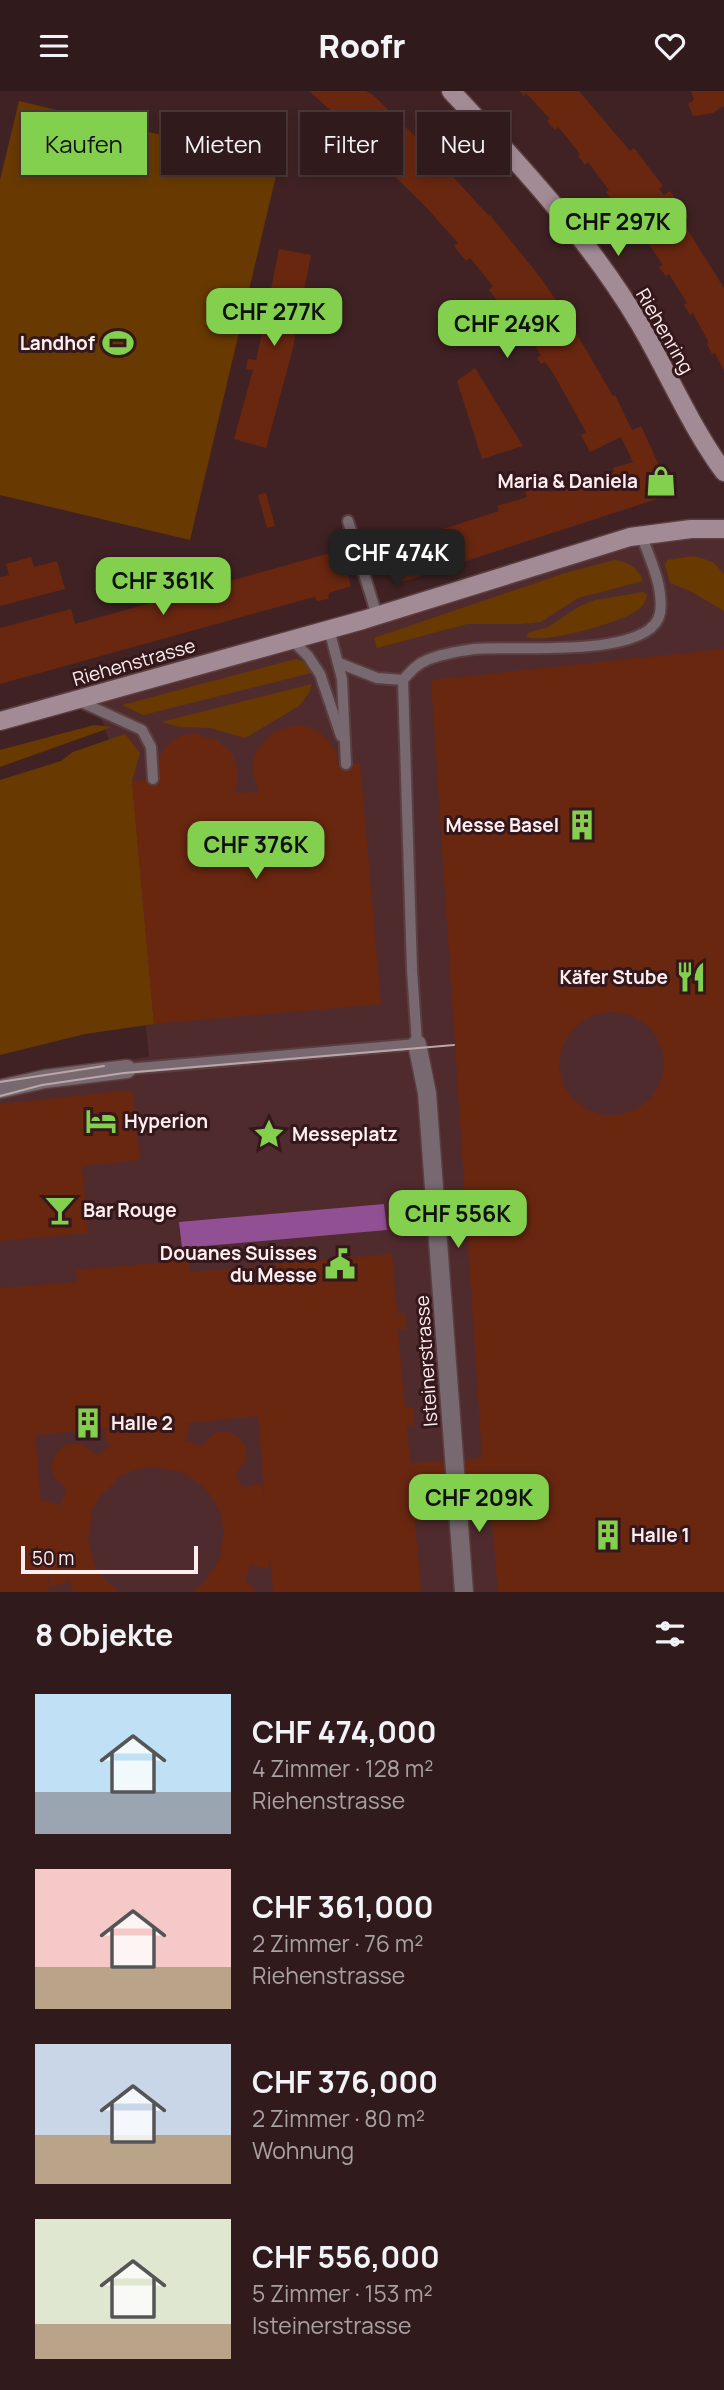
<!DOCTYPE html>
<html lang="de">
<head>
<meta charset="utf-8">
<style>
  body { margin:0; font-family:Manrope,sans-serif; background:#3c2728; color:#f1f3f6; height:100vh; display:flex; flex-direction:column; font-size:26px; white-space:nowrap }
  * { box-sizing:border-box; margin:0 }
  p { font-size:23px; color:#a8a1a3 }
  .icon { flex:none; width:38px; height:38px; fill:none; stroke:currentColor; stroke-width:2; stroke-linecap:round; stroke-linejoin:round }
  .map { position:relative; height:1501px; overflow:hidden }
  .side { display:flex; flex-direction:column; background:#301a1b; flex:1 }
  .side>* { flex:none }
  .top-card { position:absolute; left:21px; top:21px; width:682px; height:63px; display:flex; gap:14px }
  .scale { position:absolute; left:21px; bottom:18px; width:177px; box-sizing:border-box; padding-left:7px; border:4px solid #ffeeef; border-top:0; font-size:19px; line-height:24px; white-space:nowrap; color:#ffeeef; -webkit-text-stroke:5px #35181b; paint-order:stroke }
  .price { position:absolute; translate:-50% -60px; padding:0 16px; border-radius:14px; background:#83d04e; color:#111; font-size:23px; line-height:46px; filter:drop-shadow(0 2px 4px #0008) }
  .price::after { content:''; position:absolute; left:50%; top:42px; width:21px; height:16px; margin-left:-10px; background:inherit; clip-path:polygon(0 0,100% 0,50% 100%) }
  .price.on { background:#222; color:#fff }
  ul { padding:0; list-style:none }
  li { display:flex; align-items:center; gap:21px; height:175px; padding:0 35px }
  li span { display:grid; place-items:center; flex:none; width:196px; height:140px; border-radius:0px; color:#555 }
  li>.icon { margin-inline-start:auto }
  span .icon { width:84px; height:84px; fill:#fffc; stroke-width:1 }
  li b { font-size:30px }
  h2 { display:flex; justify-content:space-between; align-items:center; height:84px; padding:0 35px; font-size:30px }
  .chip { padding:0 24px; border-radius:0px; background:#301a1b; box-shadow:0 4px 10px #0003,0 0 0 2px #4b383a; font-size:24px; line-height:63px }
  .chip.on { background:#83d04e; color:#111 }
  header { display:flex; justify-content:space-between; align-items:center; height:91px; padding:0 35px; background:#301a1b; font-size:32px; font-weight:800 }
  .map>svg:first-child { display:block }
  .built { fill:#502b2e }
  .green { fill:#683a01 }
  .water { fill:#925094 }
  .building { fill:#692710; fill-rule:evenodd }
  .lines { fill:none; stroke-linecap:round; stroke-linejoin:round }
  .service-casing { stroke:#5b3f40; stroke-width:14 }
  .minor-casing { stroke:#5b3f40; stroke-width:21 }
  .secondary-casing { stroke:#5b3f40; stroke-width:21 }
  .service { stroke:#77696f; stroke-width:10 }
  .minor { stroke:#77696f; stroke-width:18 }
  .secondary { stroke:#a28b95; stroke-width:18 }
  .tram { stroke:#bca6a8; stroke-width:2 }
  .labels { text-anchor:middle; stroke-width:6; stroke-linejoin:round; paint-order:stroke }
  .street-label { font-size:19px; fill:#ffeeef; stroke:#35181b }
  .poi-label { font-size:19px; font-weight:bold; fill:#ffeeef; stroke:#35181b; text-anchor:end }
</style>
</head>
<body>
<header><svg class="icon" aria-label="menu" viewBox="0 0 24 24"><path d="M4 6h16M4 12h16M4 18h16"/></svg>Roofr<svg class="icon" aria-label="heart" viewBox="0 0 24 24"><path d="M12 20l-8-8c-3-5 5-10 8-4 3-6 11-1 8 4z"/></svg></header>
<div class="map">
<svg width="724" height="1501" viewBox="0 0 724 1501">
  <rect width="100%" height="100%" fill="#402224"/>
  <polygon class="built" points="675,445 724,447 724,1501 0,1501 0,989 32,981 149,966 120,681 96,611 342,545 625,455"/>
  <g class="green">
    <polygon points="19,10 279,72 190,449 0,404 0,89"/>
    <polygon points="694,465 713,471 724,483 724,520 690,500 670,492 665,474 667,469"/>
    <path d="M614,469C627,470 639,477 643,490L578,507L541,531L520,533H467L377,557L374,547L562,483Z"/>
    <path d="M643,501L647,504C646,510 644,514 639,518C624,531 545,553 527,546L528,542L548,536L580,515L595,509Z"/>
    <polygon points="296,568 305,571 311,582 143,624 122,614"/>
    <polygon points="312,593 309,602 299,615 245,647 210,637 180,636 161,631"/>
    <polygon points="94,634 112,636 0,676 0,659"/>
    <polygon points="125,643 140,662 132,690 154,933 85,943 0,964 0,689 61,670 73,661"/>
  </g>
  <polygon class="water" points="384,1113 387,1139 182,1157 179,1131"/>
  <g class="building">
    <polygon points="309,0 366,0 373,4 421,51 489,125 490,124 540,186 562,218 613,305 615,304 632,339 641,335 672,403 396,493 384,457 499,420 497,415 527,406 523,395 546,387 550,401 562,398 561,394 590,385 591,388 603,385 614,381 613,377 633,371 621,346 590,361 581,344 586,341 553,282 545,271 541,273 537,267 541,264 516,227 512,230 489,199 493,195 470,167 466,170 454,155 458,152 426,116 378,69 375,73 360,59 367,52"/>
    <polygon points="519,0 579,0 630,60 634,57 663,95 659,98 664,104 670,100 688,126 682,130 724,197 724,279 715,262 712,263 707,253 709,252 693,222 690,224 684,214 687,212 669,183 666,185 659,176 663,174 653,159 643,145 640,147 634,137 637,135 627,121 616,108 613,110 606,101 609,99 588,71 585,74 578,65 580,63 569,49 558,36 555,39 547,30 550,28 526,2 524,5"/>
    <polygon points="691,0 724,0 724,15 713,22 693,25 688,13 694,9"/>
    <polygon points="279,158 311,164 292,261 266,357 234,348 253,279 246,278 248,268 256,269 263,238 256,236 258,226 265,228"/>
    <polygon points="475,277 523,355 482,368 457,290"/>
    <polygon points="266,402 275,435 267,437 258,404"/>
    <polygon points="341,459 351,495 329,502 328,508 318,510 314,506 0,593 0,537 71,518 75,533"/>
    <polygon points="31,466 34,476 57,470 65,498 0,515 0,486 9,484 6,473"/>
    <path d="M724,558V1501H498L488,1388L506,1386V1383L412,1390L413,1413L421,1412L423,1429L415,1430L421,1501H273L269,1457V1477L252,1475V1471L245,1489L258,1501H192L203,1493L220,1468L224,1439L221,1424L214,1409L204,1396L192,1387L179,1380L151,1376L135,1379L121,1385L100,1405L92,1420L88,1450L92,1466L97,1479L107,1491L119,1501H74L66,1486V1492L50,1496L48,1476L49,1501H0V1197L77,1191L76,1179L189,1169L190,1181L392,1163L397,1222H405L406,1239H398L405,1317H413L414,1334L407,1335L410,1372L482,1367L431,589ZM613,921L630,924L645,933L656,945L663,962L664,979L659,995L649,1009L635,1019L619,1024H602L586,1018L572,1007L563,993L559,976L561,959L569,943L581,931L596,923ZM258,1325L265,1412L262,1392L245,1396V1400L235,1384L245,1370L246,1356L239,1346L226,1340L214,1342L201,1355L184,1349H187L189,1332L157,1335ZM136,1335L104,1339L108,1355H112L96,1364L82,1353H67L57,1360L52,1373L53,1386L67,1398L60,1417V1413L41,1410L35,1344Z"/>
    <polygon points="296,634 309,636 321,642 336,660 337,674 360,672 381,913 154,933 132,690 153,688 156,670 166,655 182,644 196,643 218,650 233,664 238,682 235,702 260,701 253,684 253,670 257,659 273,641"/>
    <polygon points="132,999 140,1069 82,1075 88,1142 0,1150 0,1013"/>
  </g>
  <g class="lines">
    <g class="service-casing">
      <g id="service">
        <polyline points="348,430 377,525"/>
        <polyline points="329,538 342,588 346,673"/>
        <polyline points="292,549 308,565 320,583 341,645"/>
        <polyline points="339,572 377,587 403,589"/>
        <polyline points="79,610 142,639 151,656 153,688"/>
        <path d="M127,978L417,953L412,879L403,589C411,580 417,573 427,569C441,563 460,560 474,558C509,554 652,569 660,522C664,497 650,467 641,444"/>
      </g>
    </g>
    <g class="minor-casing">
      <g id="minor">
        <polyline points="417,953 427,1002 464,1501"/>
        <polyline points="0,998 45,988 127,978"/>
      </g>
    </g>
    <g class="secondary-casing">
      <g id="secondary">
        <path d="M451,0C517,70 590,149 639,232C668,281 690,335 724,381"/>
        <polyline points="0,630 363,529 630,446 691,438 724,438"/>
      </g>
    </g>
    <use href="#service" class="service"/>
    <use href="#minor" class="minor"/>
    <use href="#secondary" class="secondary"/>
    <g class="tram">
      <polyline points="0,991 104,975"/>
      <polyline points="0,1005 42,994 124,982 454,954"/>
    </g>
  </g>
  <defs>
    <g id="stadium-bare" transform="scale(2.415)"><path d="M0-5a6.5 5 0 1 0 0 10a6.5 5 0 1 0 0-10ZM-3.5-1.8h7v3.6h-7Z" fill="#83d04e" stroke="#35181b" stroke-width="2.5" paint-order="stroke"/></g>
    <g id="shop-bare" transform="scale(2.415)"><path d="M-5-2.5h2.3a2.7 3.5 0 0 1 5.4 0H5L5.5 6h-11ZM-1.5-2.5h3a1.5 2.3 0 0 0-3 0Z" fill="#83d04e" stroke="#35181b" stroke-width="2.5" paint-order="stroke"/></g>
    <g id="building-bare" transform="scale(2.415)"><path d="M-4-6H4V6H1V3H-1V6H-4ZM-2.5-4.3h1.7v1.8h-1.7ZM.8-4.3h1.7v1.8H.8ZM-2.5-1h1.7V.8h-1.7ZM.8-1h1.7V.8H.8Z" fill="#83d04e" stroke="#35181b" stroke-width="2.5" paint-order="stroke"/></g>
    <g id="restaurant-bare" transform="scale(2.415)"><path d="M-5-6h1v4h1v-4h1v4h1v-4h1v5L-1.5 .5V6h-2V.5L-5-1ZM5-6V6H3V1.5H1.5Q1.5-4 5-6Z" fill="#83d04e" stroke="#35181b" stroke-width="2.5" paint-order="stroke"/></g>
    <g id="hotel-bare" transform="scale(2.415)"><path d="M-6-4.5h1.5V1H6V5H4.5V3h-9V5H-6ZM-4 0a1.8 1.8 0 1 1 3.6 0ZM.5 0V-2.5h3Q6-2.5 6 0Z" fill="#83d04e" stroke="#35181b" stroke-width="2.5" paint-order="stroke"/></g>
    <g id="sight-bare" transform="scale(2.415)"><path d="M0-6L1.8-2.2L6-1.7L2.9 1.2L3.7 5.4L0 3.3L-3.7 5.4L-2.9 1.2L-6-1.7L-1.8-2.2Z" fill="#83d04e" stroke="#35181b" stroke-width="2.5" paint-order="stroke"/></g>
    <g id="bar-bare" transform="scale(2.415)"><path d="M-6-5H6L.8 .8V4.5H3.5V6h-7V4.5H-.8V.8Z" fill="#83d04e" stroke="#35181b" stroke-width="2.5" paint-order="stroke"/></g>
    <g id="civic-bare" transform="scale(2.415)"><path d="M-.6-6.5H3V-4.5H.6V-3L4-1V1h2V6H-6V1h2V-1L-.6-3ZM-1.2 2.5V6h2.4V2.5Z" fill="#83d04e" stroke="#35181b" stroke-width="2.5" paint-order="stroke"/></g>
  </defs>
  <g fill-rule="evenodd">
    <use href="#stadium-bare" x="118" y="252"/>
    <use href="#shop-bare" x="661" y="390"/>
    <use href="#building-bare" x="582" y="734"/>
    <use href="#restaurant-bare" x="691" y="886"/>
    <use href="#hotel-bare" x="101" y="1030"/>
    <use href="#sight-bare" x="269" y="1043"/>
    <use href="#bar-bare" x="60" y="1119"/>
    <use href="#civic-bare" x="340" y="1173"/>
    <use href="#building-bare" x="88" y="1332"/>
    <use href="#building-bare" x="608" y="1444"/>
  </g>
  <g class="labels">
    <g class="street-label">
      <text transform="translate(665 240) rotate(60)" y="7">Riehenring</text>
      <text transform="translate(134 571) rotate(-16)" y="7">Riehenstrasse</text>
      <text transform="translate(426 1270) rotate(-94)" y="7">Isteinerstrasse</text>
    </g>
    <g class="poi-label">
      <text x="95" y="259">Landhof</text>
      <text x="638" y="397">Maria &amp; Daniela</text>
      <text x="559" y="741">Messe Basel</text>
      <text x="668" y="893">Käfer Stube</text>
      <text x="124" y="1037" text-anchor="start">Hyperion</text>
      <text x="292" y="1050" text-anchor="start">Messeplatz</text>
      <text x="83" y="1126" text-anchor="start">Bar Rouge</text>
      <text x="317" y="1169">Douanes Suisses<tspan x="317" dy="22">du Messe</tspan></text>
      <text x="111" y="1339" text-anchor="start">Halle 2</text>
      <text x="631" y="1451" text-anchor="start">Halle 1</text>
    </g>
  </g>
</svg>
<div class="scale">50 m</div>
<b class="price" style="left:618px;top:167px">CHF 297K</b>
<b class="price" style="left:274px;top:257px">CHF 277K</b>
<b class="price" style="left:507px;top:269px">CHF 249K</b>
<b class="price on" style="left:397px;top:498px">CHF 474K</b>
<b class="price" style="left:163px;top:526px">CHF 361K</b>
<b class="price" style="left:256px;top:790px">CHF 376K</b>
<b class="price" style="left:458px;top:1159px">CHF 556K</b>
<b class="price" style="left:479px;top:1443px">CHF 209K</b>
<div class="top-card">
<a class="chip on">Kaufen</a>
<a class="chip">Mieten</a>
<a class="chip">Filter</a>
<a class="chip">Neu</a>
</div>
</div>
<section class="side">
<h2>8 Objekte<svg class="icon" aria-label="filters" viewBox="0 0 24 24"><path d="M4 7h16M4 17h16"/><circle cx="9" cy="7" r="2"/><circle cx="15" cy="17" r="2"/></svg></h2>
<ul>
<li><span style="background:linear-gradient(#bfe0f5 70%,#9aa5b1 0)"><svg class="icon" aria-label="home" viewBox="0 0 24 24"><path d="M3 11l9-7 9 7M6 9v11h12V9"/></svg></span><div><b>CHF 474,000</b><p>4 Zimmer · 128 m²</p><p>Riehenstrasse</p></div></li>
<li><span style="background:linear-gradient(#f6c9c9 70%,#b9a48a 0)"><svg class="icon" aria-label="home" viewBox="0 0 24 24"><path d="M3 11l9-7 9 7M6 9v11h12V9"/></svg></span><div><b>CHF 361,000</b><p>2 Zimmer · 76 m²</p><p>Riehenstrasse</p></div></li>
<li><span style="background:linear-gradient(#c9d6e8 65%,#b9a48a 0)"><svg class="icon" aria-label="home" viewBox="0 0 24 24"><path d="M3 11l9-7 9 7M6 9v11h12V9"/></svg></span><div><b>CHF 376,000</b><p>2 Zimmer · 80 m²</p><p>Wohnung</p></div></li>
<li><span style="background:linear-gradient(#dfe7d0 75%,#b9a48a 0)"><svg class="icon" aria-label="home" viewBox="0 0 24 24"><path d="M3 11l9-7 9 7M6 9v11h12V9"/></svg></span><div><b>CHF 556,000</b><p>5 Zimmer · 153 m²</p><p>Isteinerstrasse</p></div></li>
</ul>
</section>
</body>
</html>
